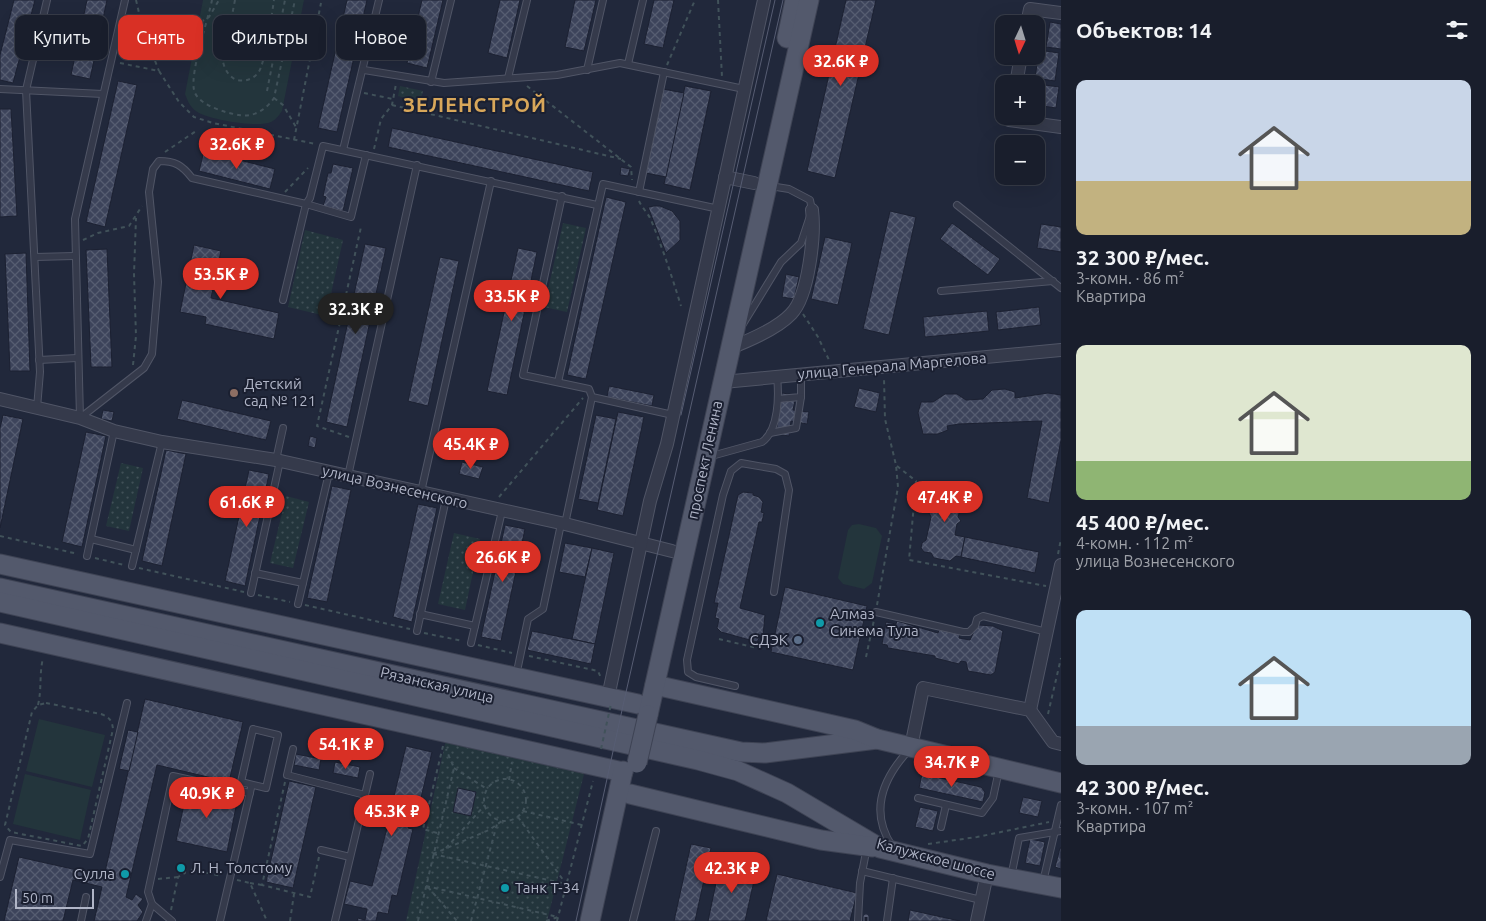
<!DOCTYPE html>
<html lang="ru">
<head>
<meta charset="utf-8">
<style>
  body { margin:0; font-family:Ubuntu,sans-serif; background:#222734; color:#f1f3f6; height:100vh; display:flex; flex-direction:column; font-size:19px; white-space:nowrap }
  * { box-sizing:border-box; margin:0 }
  p { font-size:16px; color:#9fa2a9 }
  .icon { flex:none; width:28px; height:28px; fill:none; stroke:currentColor; stroke-width:2; stroke-linecap:round; stroke-linejoin:round }
  .map { position:relative; flex:1; overflow:hidden }
  .side { display:flex; flex-direction:column; background:#191e2c; width:425px }
  .side>* { flex:none }
  .top-card { position:absolute; left:15px; top:15px; width:475px; height:45px; display:flex; gap:10px }
  .needle { width:32px; rotate:184deg }
  .fabs { position:absolute; left:995px; top:15px; display:grid; gap:10px }
  .fabs a { display:grid; place-items:center; width:50px; height:50px; border-radius:10px; background:#191e2c; box-shadow:0 5px 20px #0002,0 0 0 1px #373c48; font-size:25px }
  .scale { position:absolute; left:15px; bottom:12px; width:79px; box-sizing:border-box; padding-left:5px; border:2px solid #b0b5c7; border-top:0; font-size:14px; line-height:18px; white-space:nowrap; color:#b0b5c7; -webkit-text-stroke:4px #1a1f30; paint-order:stroke }
  .price { position:absolute; translate:-50% -42px; padding:0 11px; border-radius:18px; background:#d93025; color:#fff; font-size:16px; line-height:32px; filter:drop-shadow(0 1px 2px #0008) }
  .price::after { content:''; position:absolute; left:50%; top:30px; width:15px; height:11px; margin-left:-8px; background:inherit; clip-path:polygon(0 0,100% 0,50% 100%) }
  .price.on { background:#222; color:#fff }
  ul { padding:0; list-style:none }
  li { display:grid; align-content:center; gap:10px; height:265px; padding:0 15px }
  li span { display:grid; place-items:center; height:155px; border-radius:10px; color:#555 }
  li>.icon { margin-inline-start:auto }
  span .icon { width:90px; height:90px; fill:#fffc; stroke-width:1 }
  li b { font-size:21px }
  h2 { display:flex; justify-content:space-between; align-items:center; height:60px; padding:0 15px; font-size:21px }
  .tag { padding:0 18px; border-radius:10px; background:#191e2c; box-shadow:0 5px 20px #0002,0 0 0 1px #373c48; font-size:18px; line-height:45px }
  .tag.on { background:#d93025; color:#fff }
  main { display:flex; flex:1; min-height:0 }
  .map>svg:first-child { display:block }
  .green { fill:url(#green-dots) }
  .pitch { fill:#23353c }
  .building { fill:url(#building-cross-hatch); stroke:#1c2132 }
  .lines { fill:none; stroke-linecap:round; stroke-linejoin:round }
  .lane-casing { stroke:#505566; stroke-width:8 }
  .street-casing { stroke:#505566; stroke-width:14 }
  .primary-casing { stroke:#3e4354; stroke-width:21 }
  .path { stroke:#41525a; stroke-width:2; stroke-dasharray:4 4; stroke-linecap:butt }
  .lane { stroke:#353a4b; stroke-width:6 }
  .street { stroke:#353a4b; stroke-width:12 }
  .primary { stroke:#53596c; stroke-width:19 }
  .tram { stroke:#575d73; stroke-width:1 }
  .rail-casing { stroke:#575d73; stroke-width:5 }
  .rail { stroke:#1a1f30; stroke-width:3; stroke-dasharray:9; stroke-linecap:butt }
  .primary-bridge-casing { stroke:#3e4354; stroke-width:21; stroke-linecap:butt }
  .path-bridge { stroke:#41525a; stroke-width:2; stroke-dasharray:4 4; stroke-linecap:butt }
  .primary-bridge { stroke:#53596c; stroke-width:19 }
  .education-dot { fill:#8d6e63; stroke:#1a1f30; stroke-width:2 }
  .culture-dot { fill:#0f9aa8; stroke:#1a1f30; stroke-width:2 }
  .service-dot { fill:#5c6f8a; stroke:#1a1f30; stroke-width:2 }
  .labels { text-anchor:middle; stroke-width:4; stroke-linejoin:round; paint-order:stroke }
  .street-label { font-size:15px; fill:#b0b5c7; stroke:#1a1f30 }
  .poi-label { font-size:15px; fill:#b0b5c7; stroke:#1a1f30; text-anchor:start }
  .district-label { font-size:20px; font-weight:bold; letter-spacing:1px; fill:#d8a75a; stroke:#1a1f30 }
</style>
</head>
<body>
<main>
<div class="map">
<svg width="1061" height="921" viewBox="0 0 1061 921">
  <defs>
    <pattern id="green-dots" width="8" height="8" patternUnits="userSpaceOnUse" patternTransform="scale(1.25)"><rect width="8" height="8" fill="#23353c"/><path d="M2 2h.1M6 6h.1" fill="none" stroke="#405057" stroke-width="1.8" stroke-linecap="round"/></pattern>
    <pattern id="building-cross-hatch" width="8" height="8" patternUnits="userSpaceOnUse" patternTransform="scale(1.25)"><rect width="8" height="8" fill="#3d445b"/><path d="M0 0l8 8M0 8l8-8" fill="none" stroke="#565d71"/></pattern>
  </defs>
  <rect width="100%" height="100%" fill="#21283b"/>
  <g class="green">
    <polygon points="400,86 423,91 420,102 398,96"/>
    <polygon points="563,223 586,228 567,312 544,307"/>
    <polygon points="305,230 343,240 326,316 288,307"/>
    <polygon points="121,463 143,468 129,531 106,526"/>
    <polygon points="286,496 309,502 293,568 270,563"/>
    <polygon points="454,533 480,539 465,610 438,604"/>
    <polygon points="447,735 586,766 547,921 406,921"/>
  </g>
  <g class="pitch">
    <path d="M203,0H304L282,111C279,115 276,120 271,122C257,128 213,120 199,113C191,109 188,102 185,94Z"/>
    <polygon points="859,524 876,528 882,536 872,583 864,589 843,584 838,578 848,530 852,525"/>
    <polygon points="39,719 105,735 92,787 26,771"/>
    <polygon points="25,774 91,790 80,840 13,824"/>
  </g>
  <g class="building">
    <polygon points="14,0 35,0 13,83 0,80 0,55"/>
    <polygon points="87,0 107,0 90,79 71,75"/>
    <polygon points="347,0 367,0 337,132 318,128"/>
    <polygon points="422,0 443,0 427,68 407,63"/>
    <polygon points="500,0 520,0 507,58 488,53"/>
    <polygon points="575,0 596,0 584,51 565,47"/>
    <polygon points="654,0 674,0 663,48 644,44"/>
    <polygon points="846,0 876,0 835,178 807,171"/>
    <polygon points="1050,22 1061,24 1061,49 1046,47"/>
    <polygon points="1039,50 1059,53 1055,81 1035,78"/>
    <polygon points="118,81 137,85 105,227 86,222"/>
    <polygon points="1038,84 1059,87 1056,108 1036,105"/>
    <polygon points="685,86 711,91 690,190 664,184 666,177 646,173 663,89 684,93"/>
    <polygon points="685,86 711,91 690,190 664,184"/>
    <polygon points="663,89 684,93 666,177 646,173"/>
    <polygon points="0,109 11,109 17,216 0,217"/>
    <polygon points="392,128 593,172 589,191 388,147"/>
    <polygon points="1008,137 1037,141 1036,144 1007,144"/>
    <polygon points="204,151 275,169 270,189 199,171"/>
    <polygon points="333,164 353,168 343,211 323,206 326,197 323,196 328,173 331,173"/>
    <polygon points="621,167 630,169 628,176 620,175"/>
    <polygon points="606,197 626,202 586,379 567,375"/>
    <polygon points="654,206 660,206 672,211 680,221 680,240 666,253 648,207"/>
    <polygon points="890,211 916,217 889,335 863,329"/>
    <polygon points="952,223 1000,259 988,275 940,239"/>
    <polygon points="1041,224 1061,227 1061,252 1037,248"/>
    <polygon points="825,237 852,243 838,305 811,299"/>
    <polygon points="365,244 386,248 347,427 326,422"/>
    <polygon points="194,245 221,251 211,298 279,313 274,339 205,324 206,317 180,312"/>
    <polygon points="518,248 537,252 507,395 487,391"/>
    <polygon points="107,249 112,367 91,367 86,250"/>
    <polygon points="26,253 30,371 10,371 5,254"/>
    <polygon points="440,257 459,261 428,406 408,401"/>
    <polygon points="786,274 799,277 794,299 782,297"/>
    <polygon points="1039,307 1041,325 998,330 996,312"/>
    <polygon points="987,311 989,331 925,337 923,317"/>
    <polygon points="609,386 654,395 652,406 607,397"/>
    <polygon points="859,388 880,393 876,412 854,407"/>
    <polygon points="1005,389 1015,392 1015,398 1048,393 1061,395 1061,440 1049,503 1027,498 1042,421 959,424 947,426 948,430 938,434 923,434 918,413 921,402 933,402 945,394 957,394 966,400 983,399 992,390"/>
    <polygon points="782,393 796,395 793,410 809,412 807,424 791,421 789,436 776,434"/>
    <polygon points="182,400 271,421 266,440 177,419"/>
    <polygon points="103,410 114,412 112,421 101,419"/>
    <polygon points="618,412 644,417 623,516 597,510"/>
    <polygon points="3,415 23,419 0,528 0,428"/>
    <polygon points="596,415 616,419 598,503 578,499"/>
    <polygon points="86,432 106,436 82,547 62,542"/>
    <polygon points="310,436 317,438 315,448 308,446"/>
    <polygon points="166,450 186,454 162,566 142,561"/>
    <polygon points="462,462 483,467 479,479 459,474"/>
    <polygon points="249,470 269,474 245,586 225,581"/>
    <polygon points="949,482 954,483 957,487 963,488 966,493 963,502 966,506 961,507 958,517 961,521 957,524 955,535 965,537 961,557 956,556 950,561 934,558 931,553 924,552 921,548 922,543 926,540 931,517 929,513 933,489 938,484 945,485"/>
    <polygon points="332,486 351,490 327,602 307,598"/>
    <polygon points="743,492 753,493 753,495 759,497 763,502 761,512 764,513 762,522 759,522 740,608 765,615 763,636 760,637 757,642 721,632 717,628 719,619 715,618 718,603 714,603 738,495"/>
    <polygon points="418,504 437,508 412,622 393,617"/>
    <polygon points="505,525 525,529 501,641 481,637"/>
    <polygon points="965,537 1039,552 1035,573 961,557"/>
    <polygon points="565,543 592,548 585,577 559,572"/>
    <polygon points="592,548 614,553 595,644 572,639"/>
    <polygon points="785,587 867,606 853,670 771,652"/>
    <polygon points="897,621 938,633 939,630 960,634 959,638 970,640 976,627 979,625 993,626 1003,631 995,672 991,675 968,671 966,662 961,661 959,664 935,658 935,656 888,648 887,645 882,644 886,622 896,624"/>
    <polygon points="532,631 595,644 591,664 527,650"/>
    <polygon points="145,699 243,722 229,782 157,765 126,897 132,900 136,894 143,899 138,905 143,912 137,921 94,921 102,887 73,880 63,921 4,921 19,857 104,876"/>
    <polygon points="128,730 138,732 129,771 119,769"/>
    <polygon points="406,746 432,752 420,802 410,800 408,808 413,810 408,828 413,829 397,896 392,895 388,914 378,912 376,921 357,921 358,918 365,920 367,909 344,904 350,881 372,886 387,828 365,823 371,799 398,806 400,797 394,796"/>
    <polygon points="296,754 321,759 319,770 294,765"/>
    <polygon points="335,762 360,767 358,778 333,773"/>
    <polygon points="922,774 981,787 985,792 983,802 919,788"/>
    <polygon points="289,781 316,787 293,888 266,882"/>
    <polygon points="188,786 238,797 227,852 176,841"/>
    <polygon points="458,788 476,792 471,816 453,812"/>
    <polygon points="1023,797 1042,801 1038,817 1019,813"/>
    <polygon points="920,807 938,811 933,831 915,827"/>
    <polygon points="1030,839 1045,842 1040,866 1025,863"/>
    <polygon points="691,844 711,848 695,921 674,921"/>
    <polygon points="1060,848 1061,848 1061,869 1055,867"/>
    <polygon points="723,852 759,860 756,872 720,864"/>
    <polygon points="720,864 756,872 745,921 708,921"/>
    <polygon points="777,874 857,893 850,921 766,921"/>
    <polygon points="910,910 960,921 908,921"/>
  </g>
  <g class="lines">
    <g class="lane-casing">
      <g id="lane">
        <polyline points="628,64 643,0"/>
        <polyline points="364,70 444,83 557,75 620,63 744,89"/>
        <polyline points="587,70 603,0"/>
        <polyline points="508,78 527,0"/>
        <polyline points="431,82 451,0"/>
        <polyline points="0,89 103,94"/>
        <polyline points="343,150 379,0"/>
        <polyline points="639,192 664,72"/>
        <polyline points="562,196 523,375 589,389 592,397 673,415"/>
        <polyline points="957,205 1061,288"/>
        <polyline points="35,257 74,256"/>
        <polyline points="941,291 1053,281"/>
        <polyline points="283,300 306,204 351,217 366,155"/>
        <polyline points="743,324 781,262 801,243 812,210 810,200 789,189 770,186"/>
        <polyline points="39,360 77,358"/>
        <polyline points="558,382 603,184 719,209"/>
        <polyline points="778,399 801,397 801,374"/>
        <polyline points="37,408 40,372 26,90 47,0"/>
        <path d="M80,418L144,368L152,354L158,282L149,192L153,169L159,161C175,161 182,165 192,178L306,204L310,198L323,146L597,205"/>
        <polyline points="80,418 75,219 125,0"/>
        <polyline points="770,433 796,428 801,397"/>
        <path d="M708,457L762,442C779,430 779,395 777,377"/>
        <polyline points="276,460 283,428"/>
        <polyline points="348,476 417,165"/>
        <polyline points="421,492 491,181"/>
        <polyline points="565,524 592,397"/>
        <polyline points="91,539 136,550"/>
        <polyline points="87,556 114,431"/>
        <polyline points="132,566 162,442"/>
        <polyline points="255,573 303,583"/>
        <polyline points="251,593 280,461"/>
        <polyline points="298,604 329,473"/>
        <polyline points="876,612 963,632 969,632 975,626 977,619 983,616 1047,632"/>
        <polyline points="420,614 475,626"/>
        <polyline points="417,631 446,499"/>
        <polyline points="471,643 502,511"/>
        <polyline points="516,676 528,619 543,609 561,524"/>
        <polyline points="735,686 696,677 688,672 687,660 723,495 731,471 741,463 776,469 785,474 789,490 774,592"/>
        <polygon points="253,729 278,735 266,788 241,782"/>
        <polyline points="293,749 287,775 365,795"/>
        <polyline points="918,798 982,813 993,798 999,770"/>
        <polyline points="941,827 946,805"/>
        <path d="M892,846C869,811 883,778 909,750"/>
        <polyline points="321,850 350,857"/>
        <polyline points="862,871 981,900"/>
        <polyline points="0,877 10,840 90,854 127,703"/>
        <polyline points="1011,877 1019,838 1061,831"/>
        <polyline points="1043,882 1061,805"/>
        <polyline points="152,904 148,892 173,776 250,793"/>
        <polyline points="81,921 86,897"/>
        <polyline points="146,921 152,904 172,921"/>
        <polyline points="220,921 251,788"/>
        <polyline points="335,921 370,774"/>
        <polyline points="633,921 656,831"/>
        <polyline points="858,921 860,883 867,847"/>
        <polyline points="887,921 893,878"/>
      </g>
    </g>
    <g class="street-casing">
      <g id="street">
        <polyline points="1027,24 1030,9 1061,13"/>
        <polyline points="1016,84 1021,56"/>
        <polyline points="1010,116 1009,120 1061,127"/>
        <polyline points="725,177 754,183"/>
        <path d="M730,348C748,341 778,328 791,314C809,296 815,234 812,210"/>
        <polyline points="723,382 1061,350"/>
        <polyline points="0,399 80,418 114,431 162,442 276,460 565,524 672,551"/>
        <polyline points="608,697 650,501 667,444 764,0"/>
        <polyline points="1030,710 1061,565"/>
        <polyline points="911,747 923,688 1030,710 1053,742 1061,744"/>
        <polyline points="977,921 987,874"/>
      </g>
    </g>
    <g class="primary-casing">
      <g id="primary">
        <polyline points="787,38 795,0"/>
        <polyline points="0,564 638,704"/>
        <polyline points="0,588 741,752 765,753 877,739"/>
        <polyline points="0,602 698,760 738,771 787,793 880,848 987,874 1061,888"/>
        <polyline points="0,633 623,772"/>
        <polyline points="655,685 855,730 877,739 1061,783"/>
        <polyline points="648,715 809,0"/>
        <polyline points="630,794 821,840 873,847"/>
        <polyline points="590,921 623,771"/>
      </g>
    </g>
    <g class="path">
      <polyline points="136,0 143,30 159,71"/>
      <path d="M212,0C208,20 190,72 194,90C197,105 226,113 239,115C253,118 267,109 274,98L295,0"/>
      <path d="M235,0L223,62C225,70 229,77 237,80C245,82 253,79 258,73C265,65 272,13 274,0"/>
      <polyline points="718,0 722,77"/>
      <polyline points="121,55 156,50 209,17 219,0"/>
      <polyline points="120,63 159,71 179,102 194,117 213,123 316,144"/>
      <polyline points="667,65 695,0"/>
      <polyline points="527,86 631,167 632,180"/>
      <polyline points="267,91 285,0"/>
      <polyline points="364,93 393,99"/>
      <polyline points="274,98 283,105 296,127"/>
      <polyline points="392,105 621,159"/>
      <polyline points="294,140 321,3"/>
      <polyline points="374,149 381,119 392,105 396,84"/>
      <polyline points="165,152 196,131"/>
      <polyline points="285,192 308,168"/>
      <path d="M639,201C642,208 648,213 651,220C663,249 672,277 681,306"/>
      <polyline points="83,240 98,233 129,226 142,206"/>
      <polyline points="803,314 818,337 829,360"/>
      <polyline points="133,365 136,336 134,274 136,218"/>
      <polyline points="349,437 317,426 361,227"/>
      <polyline points="897,466 916,481 909,560 1046,586"/>
      <polyline points="499,497 583,398"/>
      <polyline points="0,536 78,554"/>
      <polyline points="1058,554 1061,539"/>
      <polyline points="95,558 124,565"/>
      <polyline points="139,568 244,592"/>
      <polyline points="258,595 290,602"/>
      <polyline points="305,605 410,629"/>
      <polyline points="877,605 898,487 896,465 885,419 884,378"/>
      <polyline points="424,633 463,641"/>
      <polyline points="719,639 757,648"/>
      <polyline points="478,645 512,653"/>
      <polyline points="529,656 598,671 601,678"/>
      <polyline points="866,657 874,620"/>
      <path d="M46,703L101,714C109,717 112,720 113,729L88,839L82,846L11,832L5,825L32,712L38,705Z"/>
      <path d="M38,705C42,688 39,675 43,658"/>
      <polyline points="1048,714 1061,658"/>
      <polyline points="454,768 487,789"/>
      <circle cx="505" cy="800" r="21"/>
      <polyline points="509,780 512,762"/>
      <polyline points="285,782 262,885 310,897 319,857"/>
      <polyline points="523,811 582,825"/>
      <polyline points="518,817 566,884"/>
      <polyline points="437,833 423,829 443,746"/>
      <polyline points="928,844 977,837 1049,822"/>
      <polyline points="446,848 485,805"/>
      <polyline points="433,854 566,884"/>
      <polyline points="433,854 489,830 502,821"/>
      <polyline points="183,868 222,876"/>
      <polyline points="158,879 178,877"/>
      <polyline points="237,880 250,883 267,921"/>
      <polyline points="250,883 262,885"/>
      <polyline points="426,886 558,917"/>
      <polyline points="428,887 457,921"/>
      <polyline points="171,910 178,877 185,873 185,869"/>
      <polyline points="290,921 294,894"/>
      <polyline points="418,921 454,768 446,749"/>
      <polyline points="471,921 497,824"/>
      <polyline points="546,921 558,917"/>
      <polyline points="557,921 593,781"/>
    </g>
    <use href="#lane" class="lane"/>
    <use href="#street" class="street"/>
    <use href="#primary" class="primary"/>
    <g class="tram">
      <polyline points="681,415 775,0"/>
      <polyline points="576,921 624,701 783,0"/>
    </g>
    <g class="rail-casing">
      <polyline id="rail" points="866,921 866,917"/>
    </g>
    <use href="#rail" class="rail"/>
    <g class="primary-bridge-casing">
      <polyline id="primary-bridge" points="637,763 648,715"/>
    </g>
    <polyline class="path-bridge" points="601,749 611,704"/>
    <use href="#primary-bridge" class="primary-bridge"/>
  </g>
  <circle class="education-dot" cx="234" cy="393" r="5"/>
  <g class="culture-dot">
    <circle cx="820" cy="623" r="5"/>
    <circle cx="181" cy="868" r="5"/>
    <circle cx="125" cy="874" r="5"/>
    <circle cx="505" cy="888" r="5"/>
  </g>
  <circle class="service-dot" cx="798" cy="640" r="5"/>
  <g class="labels">
    <g class="street-label">
      <text transform="translate(892 366) rotate(-5)" y="5">улица Генерала Маргелова</text>
      <text transform="translate(705 460) rotate(-78)" y="5">проспект Ленина</text>
      <text transform="translate(395 487) rotate(13)" y="5">улица Вознесенского</text>
      <text transform="translate(437 685) rotate(13)" y="5">Рязанская улица</text>
      <text transform="translate(936 859) rotate(15)" y="5">Калужское шоссе</text>
    </g>
    <g class="poi-label">
      <text x="244" y="389">Детский<tspan x="244" dy="17">сад № 121</tspan></text>
      <text x="830" y="619">Алмаз<tspan x="830" dy="17">Синема Тула</tspan></text>
      <text x="788" y="645" text-anchor="end">СДЭК</text>
      <text x="191" y="873">Л. Н. Толстому</text>
      <text x="115" y="879" text-anchor="end">Сулла</text>
      <text x="515" y="893">Танк Т-34</text>
    </g>
    <g class="district-label">
      <text x="475" y="112">ЗЕЛЕНСТРОЙ</text>
    </g>
  </g>
</svg>
<div class="fabs">
<a><svg class="needle" viewBox="-14 -14 28 28"><path d="M0-13l5 13h-10z" fill="#e53935"/><path d="M0 13l5-13h-10z" fill="#9fa2a9"/></svg></a>
<a>+</a>
<a>−</a>
</div>
<div class="scale">50 m</div>
<b class="price" style="left:841px;top:87px">32.6K ₽</b>
<b class="price" style="left:237px;top:170px">32.6K ₽</b>
<b class="price" style="left:221px;top:300px">53.5K ₽</b>
<b class="price" style="left:512px;top:322px">33.5K ₽</b>
<b class="price on" style="left:356px;top:335px">32.3K ₽</b>
<b class="price" style="left:471px;top:470px">45.4K ₽</b>
<b class="price" style="left:945px;top:523px">47.4K ₽</b>
<b class="price" style="left:247px;top:528px">61.6K ₽</b>
<b class="price" style="left:503px;top:583px">26.6K ₽</b>
<b class="price" style="left:346px;top:770px">54.1K ₽</b>
<b class="price" style="left:952px;top:788px">34.7K ₽</b>
<b class="price" style="left:207px;top:819px">40.9K ₽</b>
<b class="price" style="left:392px;top:837px">45.3K ₽</b>
<b class="price" style="left:732px;top:894px">42.3K ₽</b>
<div class="top-card">
<a class="tag">Купить</a>
<a class="tag on">Снять</a>
<a class="tag">Фильтры</a>
<a class="tag">Новое</a>
</div>
</div>
<section class="side">
<h2>Объектов: 14<svg class="icon" aria-label="filters" viewBox="0 0 24 24"><path d="M4 7h16M4 17h16"/><circle cx="9" cy="7" r="2"/><circle cx="15" cy="17" r="2"/></svg></h2>
<ul>
<li><span style="background:linear-gradient(#c9d6e8 65%,#c2b280 0)"><svg class="icon" aria-label="home" viewBox="0 0 24 24"><path d="M3 11l9-7 9 7M6 9v11h12V9"/></svg></span><div><b>32 300 ₽/мес.</b><p>3-комн. · 86 m²</p><p>Квартира</p></div></li>
<li><span style="background:linear-gradient(#dfe7d0 75%,#8fb573 0)"><svg class="icon" aria-label="home" viewBox="0 0 24 24"><path d="M3 11l9-7 9 7M6 9v11h12V9"/></svg></span><div><b>45 400 ₽/мес.</b><p>4-комн. · 112 m²</p><p>улица Вознесенского</p></div></li>
<li><span style="background:linear-gradient(#bfe0f5 75%,#9aa5b1 0)"><svg class="icon" aria-label="home" viewBox="0 0 24 24"><path d="M3 11l9-7 9 7M6 9v11h12V9"/></svg></span><div><b>42 300 ₽/мес.</b><p>3-комн. · 107 m²</p><p>Квартира</p></div></li>
</ul>
</section>
</main>
</body>
</html>
